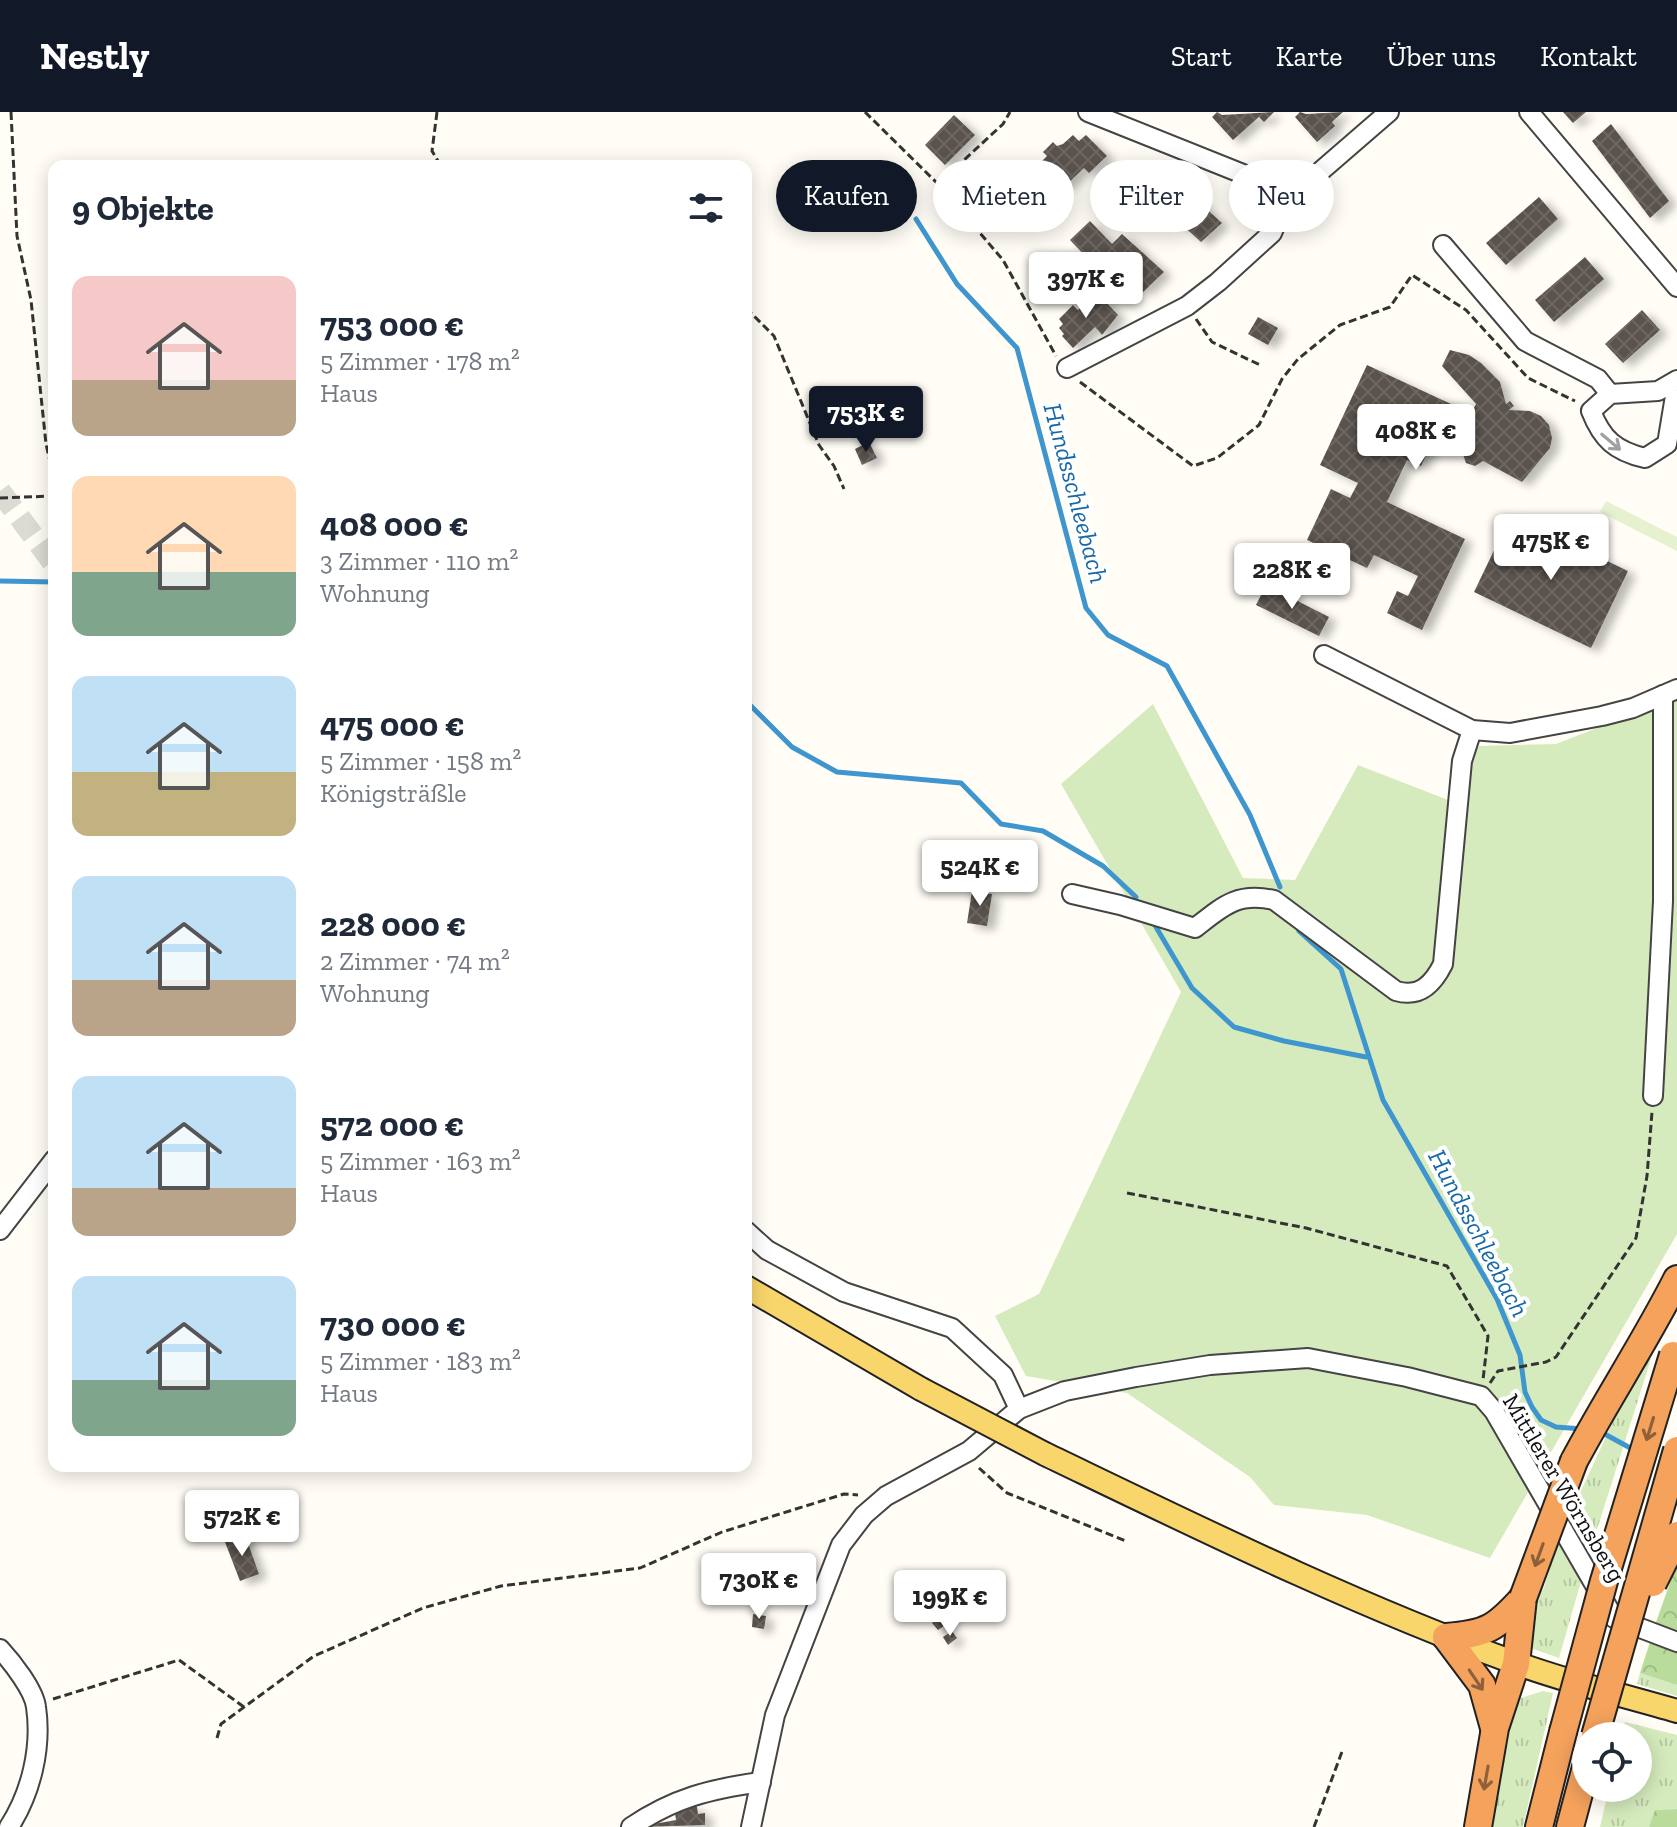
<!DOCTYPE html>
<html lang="de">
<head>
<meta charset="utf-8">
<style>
  body { margin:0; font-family:"Zilla Slab",serif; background:#f2f2f3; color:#1f2937; height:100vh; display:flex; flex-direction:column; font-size:30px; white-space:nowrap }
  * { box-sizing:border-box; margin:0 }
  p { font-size:26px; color:#747a83 }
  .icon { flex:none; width:44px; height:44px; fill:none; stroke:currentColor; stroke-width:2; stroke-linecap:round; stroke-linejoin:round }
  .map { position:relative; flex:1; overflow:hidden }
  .drawer { position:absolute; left:48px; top:48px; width:704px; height:1312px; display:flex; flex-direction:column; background:#fff; border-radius:16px; box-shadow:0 4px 20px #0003 }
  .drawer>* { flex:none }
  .hud { position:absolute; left:776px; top:48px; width:760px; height:72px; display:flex; gap:16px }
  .tools { position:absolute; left:1572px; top:1610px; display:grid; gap:16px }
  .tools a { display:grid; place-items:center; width:80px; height:80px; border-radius:50%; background:#fff; box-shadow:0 4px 20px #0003; font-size:40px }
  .price { position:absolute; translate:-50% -68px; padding:0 18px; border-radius:8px; background:#fff; color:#222; font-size:26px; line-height:52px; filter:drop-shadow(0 2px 4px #0008) }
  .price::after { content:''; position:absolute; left:50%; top:48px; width:24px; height:18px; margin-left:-12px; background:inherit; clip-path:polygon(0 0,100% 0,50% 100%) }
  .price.selected { background:#111827; color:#fff }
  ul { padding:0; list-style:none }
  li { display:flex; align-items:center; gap:24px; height:200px; padding:0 24px }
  li span { display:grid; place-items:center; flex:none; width:224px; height:160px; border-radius:16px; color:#555 }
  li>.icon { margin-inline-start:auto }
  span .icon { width:96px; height:96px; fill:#fffc; stroke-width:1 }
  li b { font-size:34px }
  h2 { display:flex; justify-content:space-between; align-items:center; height:96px; padding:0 24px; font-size:34px }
  .pill { padding:0 28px; border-radius:36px; background:#fff; box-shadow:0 4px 20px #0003; font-size:28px; line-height:72px }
  .pill.selected { background:#111827; color:#fff }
  header { display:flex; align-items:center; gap:48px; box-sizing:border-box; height:112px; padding:0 40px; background:#111827; color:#fff }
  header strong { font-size:38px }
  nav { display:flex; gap:44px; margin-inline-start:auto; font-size:28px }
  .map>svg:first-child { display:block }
  .grass { fill:url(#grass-tufts) }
  .forest { fill:url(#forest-crowns) }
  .garden { fill:#d5ebbd }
  .pitch { fill:#e6f2cf }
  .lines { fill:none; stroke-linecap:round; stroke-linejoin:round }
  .stream { stroke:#3f96cf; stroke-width:5 }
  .building { fill:url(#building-cross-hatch); filter:url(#shadow) }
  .major-tunnel { stroke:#dbdad3; stroke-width:22; stroke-dasharray:22 11; stroke-linecap:butt }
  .minor-casing { stroke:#444; stroke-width:22 }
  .major-casing { stroke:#222; stroke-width:26 }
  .highway-casing { stroke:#222; stroke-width:30 }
  .path { stroke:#333; stroke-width:3; stroke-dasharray:8 4; stroke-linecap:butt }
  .minor { stroke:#fff; stroke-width:18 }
  .major { stroke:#f9d66b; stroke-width:22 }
  .highway { stroke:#f5a25d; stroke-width:26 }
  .major-bridge-casing { stroke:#222; stroke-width:26; stroke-linecap:butt }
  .highway-bridge-casing { stroke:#222; stroke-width:30; stroke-linecap:butt }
  .major-bridge { stroke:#f9d66b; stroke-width:22 }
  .highway-bridge { stroke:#f5a25d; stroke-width:26 }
  .oneway { stroke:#a0a0a0 }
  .oneway2 { stroke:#8e613b }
  .labels { text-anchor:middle; stroke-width:8; stroke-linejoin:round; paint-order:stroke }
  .street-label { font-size:24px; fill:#111; stroke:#fff }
  .water-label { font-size:26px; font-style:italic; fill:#1768a6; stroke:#fff }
</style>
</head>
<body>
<header>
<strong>Nestly</strong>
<nav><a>Start</a><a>Karte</a><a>Über uns</a><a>Kontakt</a></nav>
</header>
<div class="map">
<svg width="1677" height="1715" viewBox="0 0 1677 1715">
  <defs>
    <pattern id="grass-tufts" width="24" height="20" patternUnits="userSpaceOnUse" patternTransform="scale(2)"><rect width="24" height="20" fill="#d5ebbd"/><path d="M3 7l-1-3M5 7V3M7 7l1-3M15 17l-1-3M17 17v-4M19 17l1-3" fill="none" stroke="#b6c8a1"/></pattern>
    <pattern id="forest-crowns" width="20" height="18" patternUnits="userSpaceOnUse" patternTransform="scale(2)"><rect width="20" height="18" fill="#b9dc9c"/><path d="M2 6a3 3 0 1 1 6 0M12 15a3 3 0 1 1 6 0" fill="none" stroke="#9ebc85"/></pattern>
    <pattern id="building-cross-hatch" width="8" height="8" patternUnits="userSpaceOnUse" patternTransform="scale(2)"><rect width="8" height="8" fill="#5a524d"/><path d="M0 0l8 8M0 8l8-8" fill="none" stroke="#6d6662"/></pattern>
    <filter id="shadow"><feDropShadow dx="8" dy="4.5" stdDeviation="4" flood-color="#0004"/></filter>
  </defs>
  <rect width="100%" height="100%" fill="#fffdf5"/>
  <g class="grass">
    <polygon points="1648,1245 1651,1247 1587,1449 1567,1409 1623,1288"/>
    <polygon points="1558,1432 1582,1466 1559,1546 1528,1535 1526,1519 1538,1478 1543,1478"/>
    <polygon points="1640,1561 1677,1573 1677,1584 1637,1572"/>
    <polygon points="1543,1579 1553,1581 1523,1715 1491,1715 1512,1602 1521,1586"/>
    <polygon points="1625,1610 1677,1623 1677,1697 1656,1698 1649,1715 1600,1715 1609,1676 1638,1676 1638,1624 1622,1624"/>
  </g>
  <g class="forest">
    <polygon points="1677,1451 1677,1522 1655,1513"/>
    <polygon points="1650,1530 1677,1538 1677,1573 1640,1561"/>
    <polygon points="1677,1697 1677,1715 1649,1715 1655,1698"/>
  </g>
  <polygon class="garden" points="1677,585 1677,1122 1490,1446 1367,1403 1274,1393 1250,1365 1127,1281 1026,1264 995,1204 1039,1182 1181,880 1061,672 1153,592 1243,766 1295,768 1358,653 1448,688 1479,634 1556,632"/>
  <polygon class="pitch" points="1606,389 1677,425 1677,439 1600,400"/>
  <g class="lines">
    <g class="stream">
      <polyline points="916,107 957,172 1017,236 1086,496 1108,523 1167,554 1250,703 1280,775"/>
      <polyline points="0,469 54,470"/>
      <polyline points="746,589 792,635 837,660 961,671 1001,712 1043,719 1103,754 1136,785"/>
      <polyline points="1153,810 1192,876 1234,915 1284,929 1366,945"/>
      <polyline points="1299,819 1341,857 1383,988 1497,1187 1520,1243 1525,1280 1532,1295 1541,1308 1556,1315 1583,1317"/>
      <polyline points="1601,1320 1634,1338"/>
    </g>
  </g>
  <g class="building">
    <polygon points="1217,0 1222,3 1274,0 1264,10 1259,5 1233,28 1212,5"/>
    <polygon points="1300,0 1306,2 1343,0 1332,10 1335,14 1317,30 1295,5"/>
    <polygon points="1563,0 1586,0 1573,11"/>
    <polygon points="954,3 975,23 945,53 925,33"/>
    <polygon points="1611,12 1669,89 1650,106 1592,29"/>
    <polygon points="1073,23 1079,29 1086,23 1107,44 1089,61 1084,56 1064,75 1041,50 1047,44 1043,40 1053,30 1057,34 1063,32"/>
    <polygon points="1008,57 1015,64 1022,57 1042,79 1025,95 1020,90 1000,109 976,85 983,78 979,75 989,65 993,69 998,67"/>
    <polygon points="1148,59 1170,82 1180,73 1222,111 1201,130 1159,92 1150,101 1128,79"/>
    <polygon points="1539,85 1558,107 1506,153 1486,131"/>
    <polygon points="1090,109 1112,132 1122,122 1164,160 1143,180 1101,141 1092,151 1070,128"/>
    <polygon points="1585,145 1604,167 1554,210 1535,188"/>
    <polygon points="1091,185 1097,191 1102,186 1118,203 1102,223 1095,215 1073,236 1062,224 1064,222 1059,216 1063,212 1059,207 1073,193 1078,198"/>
    <polygon points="1642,198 1660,218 1623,251 1605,232"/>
    <polygon points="1258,205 1278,216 1268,233 1248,222"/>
    <polygon points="1450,238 1469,243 1481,251 1500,270 1506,292 1510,289 1514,294 1509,298 1530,299 1541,304 1549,313 1552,326 1550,336 1522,370 1483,349 1475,354 1466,351 1462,339 1454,335 1457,330 1437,320 1421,354 1407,348 1387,390 1465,427 1422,518 1387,501 1397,479 1408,484 1418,464 1374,443 1367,456 1307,428 1331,377 1350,386 1358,371 1320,353 1367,253 1451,292 1441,313 1461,322 1476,292 1442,254"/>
    <polygon points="869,330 877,346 862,353 855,337"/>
    <polygon points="1511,403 1628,459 1591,536 1474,480"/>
    <polygon points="1266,473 1329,505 1319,524 1256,493"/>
    <polygon points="972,779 992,782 987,814 967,811"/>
    <polygon points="245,1423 259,1462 240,1469 225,1430"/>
    <polygon points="753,1502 766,1504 764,1517 752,1515"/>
    <polygon points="941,1505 947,1512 938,1518 932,1511"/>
    <polygon points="952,1519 957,1526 948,1533 943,1525"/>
    <polygon points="674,1694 697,1695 698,1702 705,1701 705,1713 642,1715 654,1708 654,1712 676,1708"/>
  </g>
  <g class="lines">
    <polyline class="major-tunnel" points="0,379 54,452"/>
    <g class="minor-casing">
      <g id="minor">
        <polyline points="1088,0 1253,66 1285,90"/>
        <polyline points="1529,0 1677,175"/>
        <polyline points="1443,133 1525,229 1598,267 1610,282"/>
        <polyline points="1067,256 1187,194 1218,170 1272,121 1285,90 1389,0"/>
        <path d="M1677,268L1658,279L1610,282L1591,299C1602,327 1615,339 1645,346L1667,332L1677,272"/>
        <polyline points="1324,543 1472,618 1510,621 1602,604 1633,596 1677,577"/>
        <path d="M1072,782L1120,793L1195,816C1223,794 1237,780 1274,788L1396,879C1420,886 1433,872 1443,852L1462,649L1472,618"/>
        <polyline points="1653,984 1663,789 1663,583"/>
        <polyline points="0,1118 54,1048"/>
        <polyline points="746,1119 767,1138 844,1180 952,1216 1003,1263 1019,1297"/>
        <path d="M0,1537C12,1550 34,1578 36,1595C42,1636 31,1681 9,1715"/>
        <path d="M631,1715C674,1686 710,1677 761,1670"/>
        <polyline points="751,1715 775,1603 841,1433 864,1403 886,1384 969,1339 1019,1297 1065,1279 1136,1265 1210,1253 1308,1246 1407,1265 1481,1284 1494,1299 1614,1506 1677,1530"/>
      </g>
    </g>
    <g class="major-casing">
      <g id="major">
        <polyline points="746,1175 921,1277"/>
        <path d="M1045,1342C1199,1416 1353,1492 1513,1550C1567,1570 1622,1583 1677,1599"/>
      </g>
    </g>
    <g class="highway-casing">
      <g id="highway">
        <path d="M1574,1349C1607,1287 1645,1230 1677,1167"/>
        <polyline points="1446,1525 1482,1573 1494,1616"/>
        <path d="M1446,1525C1487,1522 1496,1516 1523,1486"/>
        <polyline points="1478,1715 1495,1616 1516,1552 1523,1486"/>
        <polyline points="1539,1715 1563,1620"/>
        <polyline points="1570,1715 1586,1655"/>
      </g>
    </g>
    <g class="path">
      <polyline points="11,0 17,124 31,188 46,332 54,367"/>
      <polyline points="437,0 432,39 441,54"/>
      <polyline points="865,0 938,72 1003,148 1056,244"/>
      <polyline points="938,72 1003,12 1010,0"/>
      <polyline points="746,196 774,224 819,333 834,354 844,377"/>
      <polyline points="1196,207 1212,230 1260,253"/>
      <polyline points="1080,270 1193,354 1217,346 1259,313 1282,267 1298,247 1340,213 1390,195 1412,163 1466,198 1528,266 1575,289"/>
      <polyline points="0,386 54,384"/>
      <polyline points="1127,1081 1306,1116 1447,1154 1488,1224 1483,1268"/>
      <polyline points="1490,1271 1498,1259 1546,1250 1556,1245 1636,1126 1647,1064 1652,1000"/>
      <polyline points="979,1356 1007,1381 1126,1429"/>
      <polyline points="53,1587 179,1548 244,1595"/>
      <polyline points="217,1626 221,1612 314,1544 423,1496 501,1474 640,1456 722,1420 844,1382 858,1383"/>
      <polyline points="1314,1715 1343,1637"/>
    </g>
    <use href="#minor" class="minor"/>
    <use href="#major" class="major"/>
    <use href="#highway" class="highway"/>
    <g class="major-bridge-casing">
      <polyline id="major-bridge" points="921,1277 1045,1342"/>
    </g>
    <g class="highway-bridge-casing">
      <g id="highway-bridge">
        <polyline points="1653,1471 1677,1423"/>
        <polyline points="1523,1486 1574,1349"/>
        <polyline points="1563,1620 1604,1469 1673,1243"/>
        <polyline points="1595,1624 1677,1338"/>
      </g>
    </g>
    <use href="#major-bridge" class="major-bridge"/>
    <use href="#highway-bridge" class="highway-bridge"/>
  </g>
  <defs><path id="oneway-shaft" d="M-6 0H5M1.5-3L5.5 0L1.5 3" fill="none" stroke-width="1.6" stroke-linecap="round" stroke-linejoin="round" transform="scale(2)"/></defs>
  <use class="oneway" href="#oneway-shaft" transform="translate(1611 330) rotate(40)"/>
  <g class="oneway2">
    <use href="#oneway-shaft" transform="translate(1650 1317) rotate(107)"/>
    <use href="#oneway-shaft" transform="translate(1539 1443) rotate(110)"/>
    <use href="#oneway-shaft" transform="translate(1476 1568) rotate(56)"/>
    <use href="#oneway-shaft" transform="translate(1486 1666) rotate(100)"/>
  </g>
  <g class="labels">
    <g class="street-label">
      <text transform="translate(1564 1376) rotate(59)" y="8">Mittlerer Wörnsberg</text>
    </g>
    <g class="water-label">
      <text transform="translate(1076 381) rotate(75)" y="9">Hundsschleebach</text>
      <text transform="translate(1479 1121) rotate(62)" y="9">Hundsschleebach</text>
    </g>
  </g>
</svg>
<div class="tools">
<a><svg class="icon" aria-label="locate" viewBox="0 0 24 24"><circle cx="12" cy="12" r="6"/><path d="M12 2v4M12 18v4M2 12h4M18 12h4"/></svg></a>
</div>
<b class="price" style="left:1086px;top:208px">397K €</b>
<b class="price selected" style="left:866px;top:342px">753K €</b>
<b class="price" style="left:1416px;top:360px">408K €</b>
<b class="price" style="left:1551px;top:470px">475K €</b>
<b class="price" style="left:1292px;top:499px">228K €</b>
<b class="price" style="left:980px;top:796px">524K €</b>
<b class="price" style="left:242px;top:1446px">572K €</b>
<b class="price" style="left:759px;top:1509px">730K €</b>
<b class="price" style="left:950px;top:1526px">199K €</b>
<div class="hud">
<a class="pill selected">Kaufen</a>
<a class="pill">Mieten</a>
<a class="pill">Filter</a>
<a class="pill">Neu</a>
</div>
<section class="drawer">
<h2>9 Objekte<svg class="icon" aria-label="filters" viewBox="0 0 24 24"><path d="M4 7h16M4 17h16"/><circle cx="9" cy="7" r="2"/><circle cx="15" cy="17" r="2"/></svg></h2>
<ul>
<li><span style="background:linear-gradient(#f6c9c9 65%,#b9a48a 0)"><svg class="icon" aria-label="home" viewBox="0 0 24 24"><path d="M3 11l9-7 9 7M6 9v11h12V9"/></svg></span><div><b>753 000 €</b><p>5 Zimmer · 178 m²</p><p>Haus</p></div></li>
<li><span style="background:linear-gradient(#ffd9b3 60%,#7fa58c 0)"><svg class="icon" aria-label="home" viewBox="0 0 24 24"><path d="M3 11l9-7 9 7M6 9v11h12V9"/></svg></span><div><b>408 000 €</b><p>3 Zimmer · 110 m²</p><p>Wohnung</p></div></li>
<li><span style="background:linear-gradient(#bfe0f5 60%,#c2b280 0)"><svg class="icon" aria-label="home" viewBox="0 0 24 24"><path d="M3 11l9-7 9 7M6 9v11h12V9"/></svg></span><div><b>475 000 €</b><p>5 Zimmer · 158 m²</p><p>Königsträßle</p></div></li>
<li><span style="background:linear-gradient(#bfe0f5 65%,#b9a48a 0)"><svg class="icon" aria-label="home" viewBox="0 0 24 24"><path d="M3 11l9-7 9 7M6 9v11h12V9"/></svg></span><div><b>228 000 €</b><p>2 Zimmer · 74 m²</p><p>Wohnung</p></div></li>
<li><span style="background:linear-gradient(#bfe0f5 70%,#b9a48a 0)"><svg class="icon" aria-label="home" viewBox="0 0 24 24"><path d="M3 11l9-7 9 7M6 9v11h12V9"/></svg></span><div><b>572 000 €</b><p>5 Zimmer · 163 m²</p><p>Haus</p></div></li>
<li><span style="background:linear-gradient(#bfe0f5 65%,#7fa58c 0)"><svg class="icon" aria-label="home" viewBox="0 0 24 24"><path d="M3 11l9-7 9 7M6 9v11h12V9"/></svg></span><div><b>730 000 €</b><p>5 Zimmer · 183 m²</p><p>Haus</p></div></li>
</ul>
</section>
</div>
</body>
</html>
